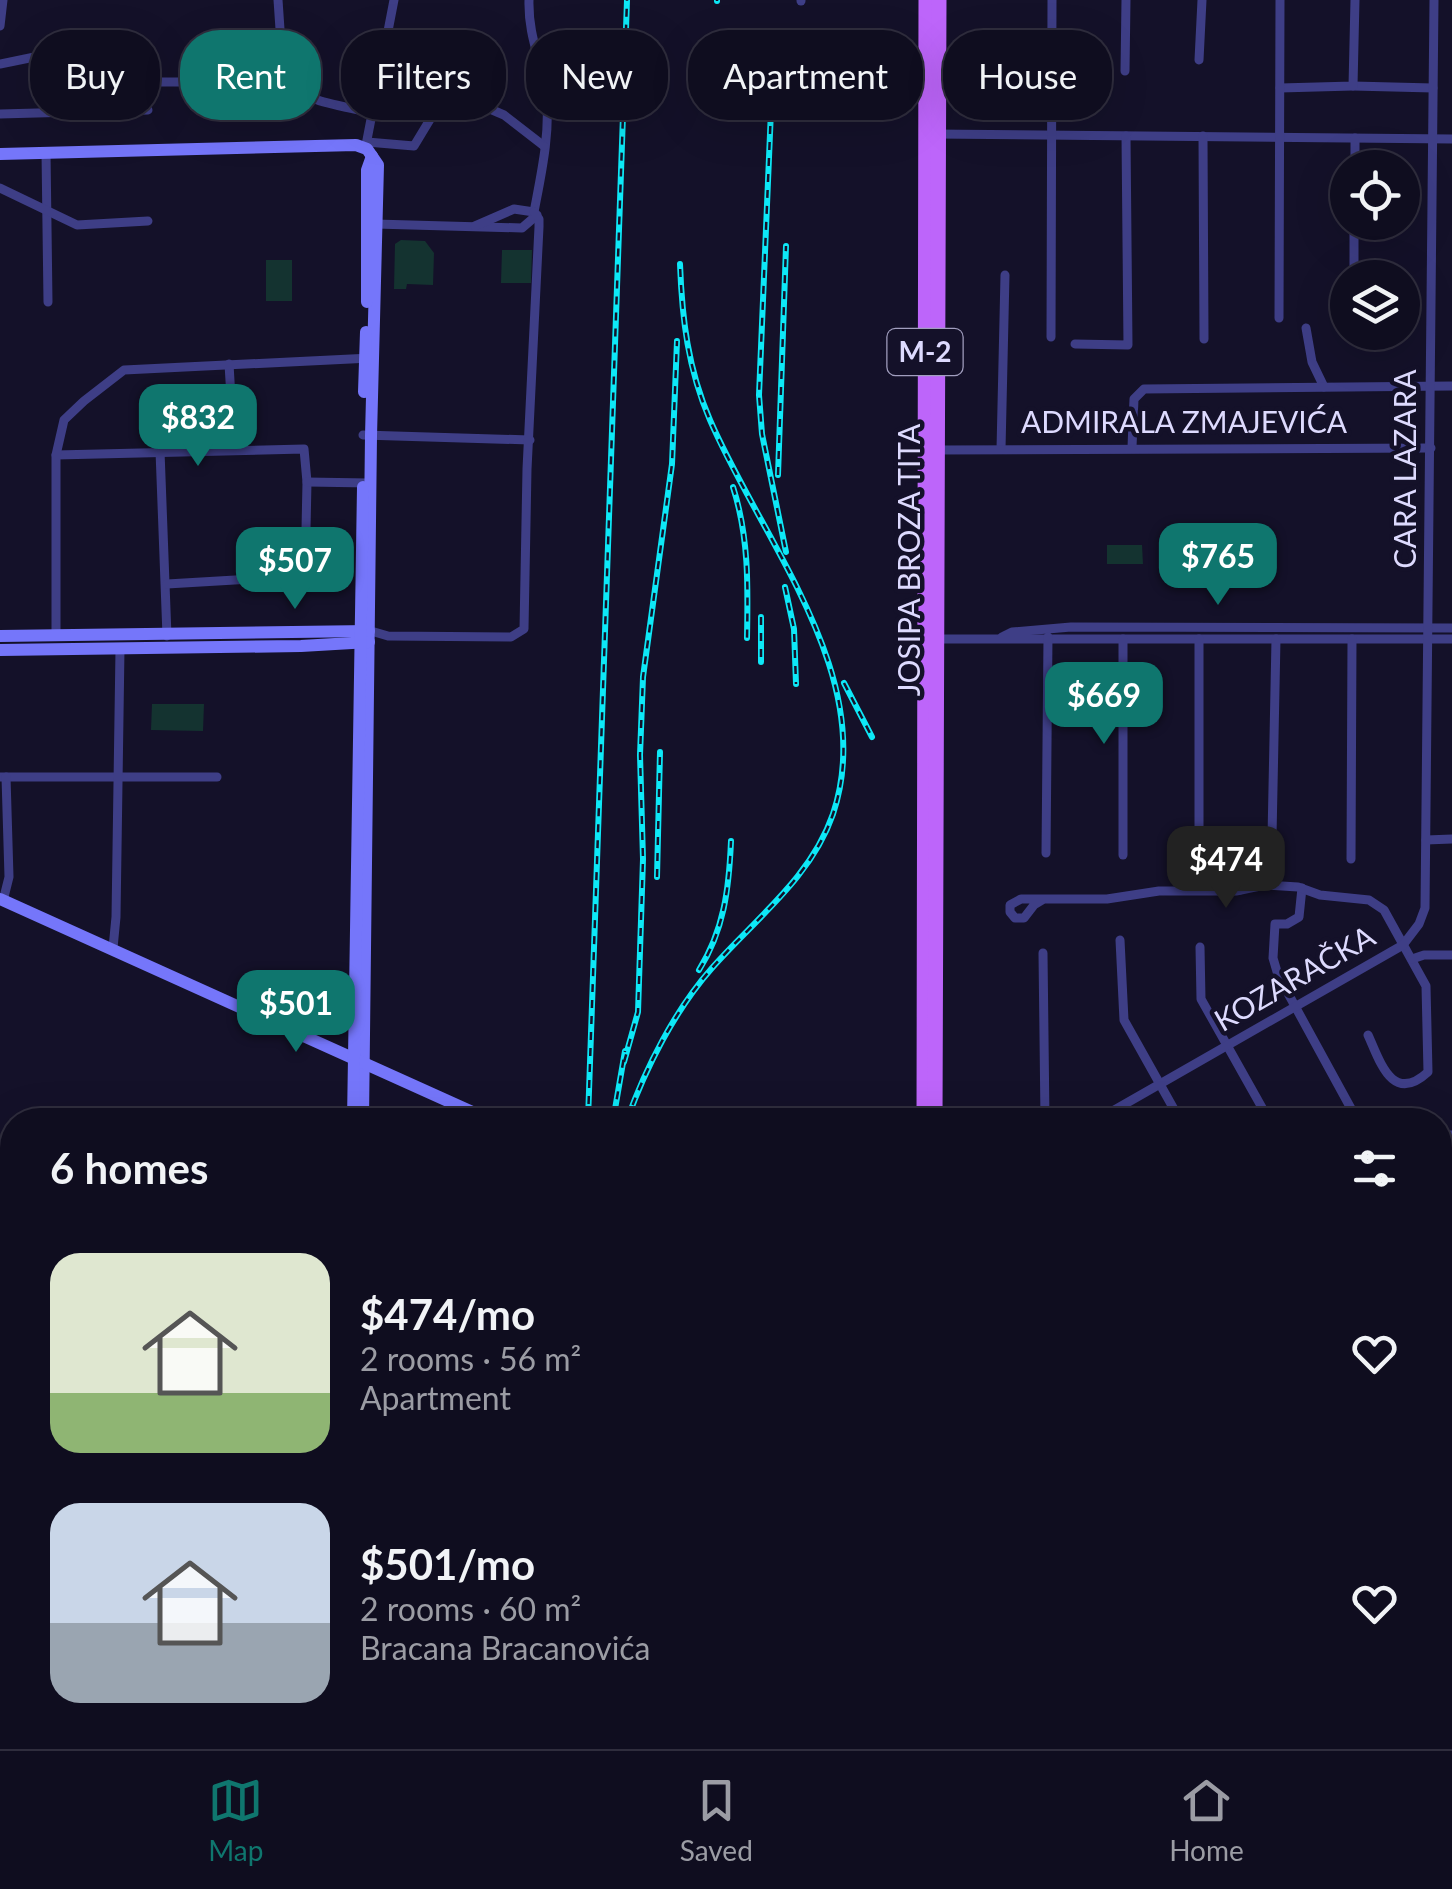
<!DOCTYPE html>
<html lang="en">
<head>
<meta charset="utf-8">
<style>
  body { margin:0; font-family:Lato,sans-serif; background:#181628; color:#f1f3f6; height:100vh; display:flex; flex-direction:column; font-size:38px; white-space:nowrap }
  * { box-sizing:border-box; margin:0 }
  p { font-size:32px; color:#9b9ca4 }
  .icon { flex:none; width:55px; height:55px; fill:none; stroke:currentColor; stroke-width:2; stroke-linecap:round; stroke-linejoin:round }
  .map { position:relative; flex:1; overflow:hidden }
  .sheet { position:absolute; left:0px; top:1108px; width:1452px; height:642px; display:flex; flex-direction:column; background:#0f0d1f; border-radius:40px 40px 0 0; box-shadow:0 10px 40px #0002,0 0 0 2px #2f2d3d }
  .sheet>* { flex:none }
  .top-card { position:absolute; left:30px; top:30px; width:1392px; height:90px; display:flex; gap:20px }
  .fabs { position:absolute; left:1330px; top:150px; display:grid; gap:20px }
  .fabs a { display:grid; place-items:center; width:90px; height:90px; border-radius:50%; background:#0f0d1f; box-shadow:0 10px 40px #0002,0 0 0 2px #2f2d3d; font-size:50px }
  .price { position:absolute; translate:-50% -85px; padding:0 22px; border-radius:20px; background:#0f766e; color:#fff; font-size:32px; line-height:65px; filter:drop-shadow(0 2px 5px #0008) }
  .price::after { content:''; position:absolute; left:50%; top:60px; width:30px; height:22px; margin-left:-15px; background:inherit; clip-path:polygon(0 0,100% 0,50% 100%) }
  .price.active { background:#222; color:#fff }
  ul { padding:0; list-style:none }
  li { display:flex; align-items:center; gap:30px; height:250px; padding:0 50px }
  li span { display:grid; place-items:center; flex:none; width:280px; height:200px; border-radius:30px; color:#555 }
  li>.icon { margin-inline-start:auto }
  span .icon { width:120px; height:120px; fill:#fffc; stroke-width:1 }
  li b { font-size:42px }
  h2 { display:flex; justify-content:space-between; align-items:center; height:120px; padding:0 50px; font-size:42px }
  .chip { padding:0 35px; border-radius:40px; background:#0f0d1f; box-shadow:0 10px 40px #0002,0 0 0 2px #2f2d3d; font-size:35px; line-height:90px }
  .chip.active { background:#0f766e; color:#fff }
  .dock { display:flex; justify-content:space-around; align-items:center; height:140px; border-top:2px solid #2f2d3d; background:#0f0d1f; font-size:28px; color:#9b9ca4 }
  .dock a { display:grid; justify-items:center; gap:5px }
  .dock .active { color:#0f766e }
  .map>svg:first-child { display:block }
  .green { fill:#143330 }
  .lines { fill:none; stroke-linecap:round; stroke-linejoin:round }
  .street { stroke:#3e3e86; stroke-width:9 }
  .secondary { stroke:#7576fa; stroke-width:12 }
  .primary { stroke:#bd65fa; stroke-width:15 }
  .rail-casing { stroke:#0de8f7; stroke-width:6 }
  .rail { stroke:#141129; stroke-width:2.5; stroke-dasharray:8; stroke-linecap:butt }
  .labels { text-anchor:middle; stroke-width:9; stroke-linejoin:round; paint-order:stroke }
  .shield { fill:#141129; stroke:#a19ebe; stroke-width:2.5 }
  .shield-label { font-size:28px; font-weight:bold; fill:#dddafe }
  .street-label { font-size:30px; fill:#dddafe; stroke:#141129 }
</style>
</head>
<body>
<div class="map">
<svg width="1452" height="1749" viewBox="0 0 1452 1749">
  <rect width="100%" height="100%" fill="#141129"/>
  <g class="green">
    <polygon points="401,240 425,241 434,253 433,285 407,284 406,289 394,289 395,244"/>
    <polygon points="502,250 532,250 531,283 501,283"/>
    <rect x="266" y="260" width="26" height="41"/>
    <polygon points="1107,545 1142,545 1143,564 1107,564"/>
    <polygon points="152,704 204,704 203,731 151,730"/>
    <polygon points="1440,1579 1452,1585 1452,1721 1440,1715"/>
  </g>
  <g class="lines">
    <g class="street">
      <path d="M278,0C285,96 277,93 373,113"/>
      <path d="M529,0C528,36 541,60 546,93C551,131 541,175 534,212"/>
      <polyline points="801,0 801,1"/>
      <polyline points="0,26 3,0"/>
      <polyline points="1199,60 1202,0"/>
      <polyline points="0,64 49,54 84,53 161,82 202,82"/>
      <polyline points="1125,71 1126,0"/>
      <polyline points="1353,86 1433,88"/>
      <polyline points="1280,88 1353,86 1355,0"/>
      <polyline points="0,114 148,110"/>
      <polyline points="935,134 1452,139"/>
      <polyline points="1203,136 1204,339"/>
      <polyline points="367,142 414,146 443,98 455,94 504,115 544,146"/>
      <polyline points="366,145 394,0"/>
      <polyline points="46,152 48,302"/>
      <polyline points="1355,168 1355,138"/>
      <polyline points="0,188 77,225 148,221"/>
      <polyline points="375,224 522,228 537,215"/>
      <polyline points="475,226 514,209 534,212"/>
      <polyline points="1354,278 1354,222"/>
      <polyline points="1279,318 1280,0"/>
      <polyline points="1306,328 1312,362 1324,387"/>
      <polyline points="1051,337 1052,0"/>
      <polyline points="1075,344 1128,345 1126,136"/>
      <polyline points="229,364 234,448"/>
      <polyline points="363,435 530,440"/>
      <polyline points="1132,447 1134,399 1144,389 1452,386"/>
      <polyline points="1001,449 1005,275"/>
      <polyline points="937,450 1431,448"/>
      <polyline points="160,451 167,636"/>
      <polyline points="56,455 304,449 307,482 305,576 167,584"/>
      <polyline points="307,482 369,483"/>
      <polyline points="371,631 388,636 511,637 524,629 527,469 539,227 539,219 534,212"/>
      <polyline points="56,635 56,455 64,420 84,401 124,370 371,358"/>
      <polyline points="1002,637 1012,632 1071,627 1452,628"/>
      <polyline points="935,639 1452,639"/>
      <polyline points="1123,639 1123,855"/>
      <polyline points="1199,639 1199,850 1240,851"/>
      <polyline points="0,777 217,777"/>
      <polyline points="1426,840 1452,839"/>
      <polyline points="1046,853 1048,637"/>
      <polyline points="1351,859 1352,639"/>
      <polyline points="1302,888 1299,917 1287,924 1275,924 1273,958 1278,975 1354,1114 1348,1120"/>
      <polyline points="1240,890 1240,840 1272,837 1276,639"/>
      <path d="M1044,899L1034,905L1024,918H1015L1010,912V905L1021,899H1107L1159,891H1236L1265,885L1298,887L1320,895L1369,900L1384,910L1426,986L1428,1072C1392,1105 1380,1061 1368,1035"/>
      <polyline points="3,901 9,877 6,777"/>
      <polyline points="1120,940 1124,1020 1180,1120"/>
      <polyline points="1200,947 1201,999 1269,1120"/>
      <polyline points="113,948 116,917 120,649"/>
      <polyline points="1043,953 1045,1120"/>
      <polyline points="1412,959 1424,955 1452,955"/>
      <polyline points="1097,1120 1403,945 1419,924 1425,908 1434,0"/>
      <polyline points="1440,1135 1452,1135"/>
      <polyline points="1440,1382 1452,1381"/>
      <polyline points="0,1388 12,1388"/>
      <polyline points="509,1749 510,1738"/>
      <polyline points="1120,1749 1121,1738"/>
    </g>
    <g class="secondary">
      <polyline points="0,154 356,145 367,149 378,165 371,436 363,1120"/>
      <polyline points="367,302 367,170 372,156"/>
      <polyline points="364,392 366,332"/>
      <polyline points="0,636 369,631"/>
      <polyline points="0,650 301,646 369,642"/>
      <polyline points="0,899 490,1120"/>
      <polyline points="353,1120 363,487"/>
      <polyline points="338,1749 338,1738"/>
      <polyline points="350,1749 350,1738"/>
    </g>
    <g class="primary">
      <polyline points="924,1120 926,0"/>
      <polyline points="935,1120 939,0"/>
      <polyline points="1440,1553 1452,1559"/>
      <polyline points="1440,1569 1452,1574"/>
      <polyline points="906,1749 906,1738"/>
      <polyline points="919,1749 920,1738"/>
    </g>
    <g class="rail-casing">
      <g id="rail">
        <polyline points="717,0 717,1"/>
        <polyline points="771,110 759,395 762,434 786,552"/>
        <polyline points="778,475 786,246"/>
        <path d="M733,487C749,537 748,586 747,638"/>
        <polyline points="785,587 794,629 796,684"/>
        <polyline points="761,617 761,662"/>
        <polyline points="844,683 872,737"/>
        <polyline points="657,877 660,752"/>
        <path d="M699,970C724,930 729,889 731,841"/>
        <polyline points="624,1062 638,1012 643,859 640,755 643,677 672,464 677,341"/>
        <polyline points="614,1115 625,1051"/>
        <polyline points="588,1120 627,0"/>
        <path d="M627,1120C646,1067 675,1010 712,968C755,919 811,878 833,814C879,677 762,541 710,420C688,369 682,319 680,264"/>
        <polyline points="571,1749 572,1738"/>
        <polyline points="623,1749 623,1738"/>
      </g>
    </g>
    <use href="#rail" class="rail"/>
  </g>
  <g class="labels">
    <rect class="shield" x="887.5" y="329" width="75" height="46" rx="8"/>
    <g class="shield-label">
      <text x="925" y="362">M-2</text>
    </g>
    <g class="street-label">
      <text x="1184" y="433">ADMIRALA ZMAJEVIĆA</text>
      <text transform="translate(1406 469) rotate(-90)" y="10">CARA LAZARA</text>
      <text transform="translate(910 560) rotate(-90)" y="10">JOSIPA BROZA TITA</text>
      <text transform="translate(1295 979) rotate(-30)" y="10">KOZARAČKA</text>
    </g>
  </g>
</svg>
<div class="fabs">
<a><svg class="icon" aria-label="locate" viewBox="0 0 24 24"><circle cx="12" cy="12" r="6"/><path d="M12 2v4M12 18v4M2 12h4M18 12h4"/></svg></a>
<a><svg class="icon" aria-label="layers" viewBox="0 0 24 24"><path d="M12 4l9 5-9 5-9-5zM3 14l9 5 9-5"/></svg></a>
</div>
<b class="price" style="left:198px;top:469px">$832</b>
<b class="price" style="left:1218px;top:608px">$765</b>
<b class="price" style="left:295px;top:612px">$507</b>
<b class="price" style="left:1104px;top:747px">$669</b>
<b class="price active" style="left:1226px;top:911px">$474</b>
<b class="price" style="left:296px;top:1055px">$501</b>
<div class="top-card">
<a class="chip">Buy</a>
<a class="chip active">Rent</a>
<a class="chip">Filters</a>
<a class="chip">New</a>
<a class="chip">Apartment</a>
<a class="chip">House</a>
</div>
<section class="sheet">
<h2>6 homes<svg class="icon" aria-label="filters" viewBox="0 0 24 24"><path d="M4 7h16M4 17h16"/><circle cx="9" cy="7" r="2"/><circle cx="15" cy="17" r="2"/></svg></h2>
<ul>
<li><span style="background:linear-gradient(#dfe7d0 70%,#8fb573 0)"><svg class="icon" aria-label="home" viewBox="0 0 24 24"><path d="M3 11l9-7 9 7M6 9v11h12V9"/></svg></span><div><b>$474/mo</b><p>2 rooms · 56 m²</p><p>Apartment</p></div><svg class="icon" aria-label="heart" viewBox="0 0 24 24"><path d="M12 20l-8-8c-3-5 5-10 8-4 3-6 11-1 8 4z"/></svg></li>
<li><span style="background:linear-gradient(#c9d6e8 60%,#9aa5b1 0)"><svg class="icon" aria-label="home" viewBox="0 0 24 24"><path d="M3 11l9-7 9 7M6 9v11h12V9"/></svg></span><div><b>$501/mo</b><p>2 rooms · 60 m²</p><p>Bracana Bracanovića</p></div><svg class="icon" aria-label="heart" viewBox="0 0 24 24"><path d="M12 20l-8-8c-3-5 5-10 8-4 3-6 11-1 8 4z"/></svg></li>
</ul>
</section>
</div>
<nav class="dock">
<a class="active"><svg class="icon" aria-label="map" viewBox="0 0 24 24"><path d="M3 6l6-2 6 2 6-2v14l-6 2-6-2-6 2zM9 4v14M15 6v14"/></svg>Map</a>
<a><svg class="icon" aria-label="saved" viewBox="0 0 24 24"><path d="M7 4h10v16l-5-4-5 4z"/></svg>Saved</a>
<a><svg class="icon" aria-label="home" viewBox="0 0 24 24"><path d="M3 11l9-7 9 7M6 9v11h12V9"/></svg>Home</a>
</nav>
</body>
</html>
